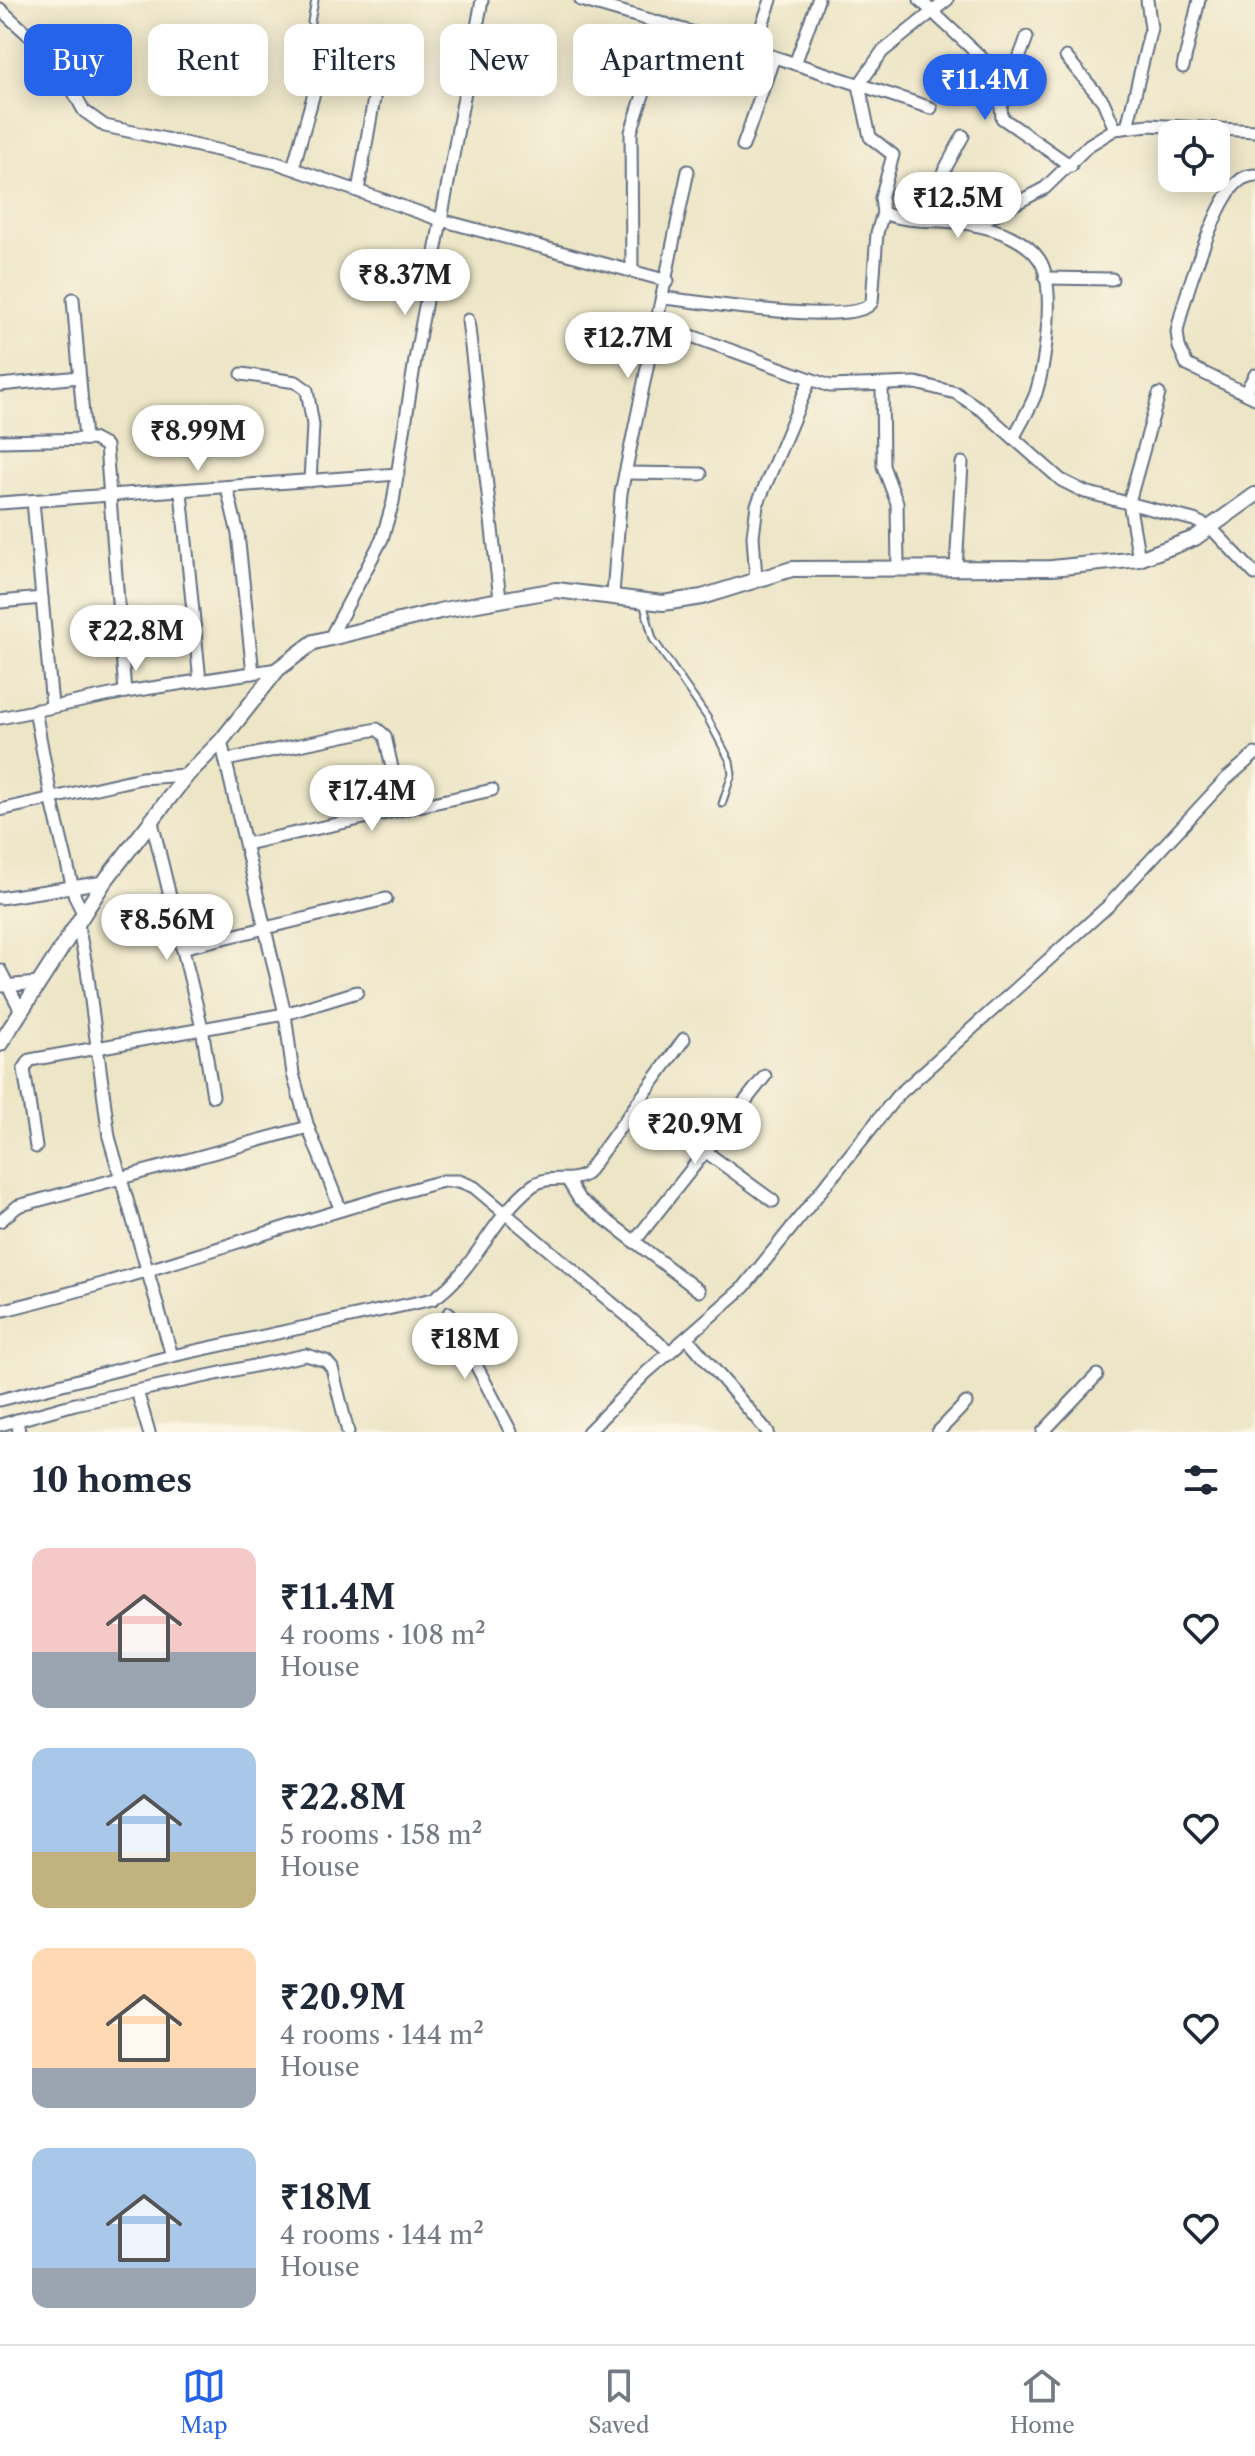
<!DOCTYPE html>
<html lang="en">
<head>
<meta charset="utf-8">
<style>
  body { margin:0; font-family:"Libre Caslon Text",serif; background:#f2f2f3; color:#1f2937; height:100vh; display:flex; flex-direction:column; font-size:30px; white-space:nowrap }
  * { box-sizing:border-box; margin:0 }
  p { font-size:26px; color:#747a83 }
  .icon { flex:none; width:44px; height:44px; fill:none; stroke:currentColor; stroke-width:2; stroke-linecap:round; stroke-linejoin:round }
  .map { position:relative; height:1432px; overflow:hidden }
  .side { display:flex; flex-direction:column; background:#fff; flex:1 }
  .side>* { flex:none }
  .banner { position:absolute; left:24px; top:24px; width:800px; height:72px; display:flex; gap:16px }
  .fabs { position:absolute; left:1158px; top:120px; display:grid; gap:16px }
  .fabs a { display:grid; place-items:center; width:72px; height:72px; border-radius:16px; background:#fff; box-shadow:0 4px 20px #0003; font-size:40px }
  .price { position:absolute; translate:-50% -68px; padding:0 18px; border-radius:28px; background:#fff; color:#222; font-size:26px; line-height:52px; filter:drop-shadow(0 2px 4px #0008) }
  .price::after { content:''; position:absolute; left:50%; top:48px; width:24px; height:18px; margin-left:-12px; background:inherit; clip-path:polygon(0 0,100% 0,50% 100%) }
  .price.on { background:#2563eb; color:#fff }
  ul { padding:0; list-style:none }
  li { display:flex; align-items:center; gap:24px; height:200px; padding:0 32px }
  li span { display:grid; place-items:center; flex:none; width:224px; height:160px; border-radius:16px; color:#555 }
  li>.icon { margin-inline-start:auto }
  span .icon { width:96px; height:96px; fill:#fffc; stroke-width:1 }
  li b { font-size:34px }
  h2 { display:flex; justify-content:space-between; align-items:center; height:96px; padding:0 32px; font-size:34px }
  .chip { padding:0 28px; border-radius:16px; background:#fff; box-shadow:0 4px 20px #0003; font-size:28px; line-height:72px }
  .chip.on { background:#2563eb; color:#fff }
  .dock { display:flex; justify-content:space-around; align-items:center; height:112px; border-top:2px solid #e0e1e3; background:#fff; font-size:22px; color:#747a83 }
  .dock a { display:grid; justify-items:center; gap:4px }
  .dock .on { color:#2563eb }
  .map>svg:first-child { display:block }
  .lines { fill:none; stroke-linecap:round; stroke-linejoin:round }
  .service-casing { stroke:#646f82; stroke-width:9 }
  .minor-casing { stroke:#646f82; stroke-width:15 }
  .tertiary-casing { stroke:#646f82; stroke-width:18 }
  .service { stroke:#fff; stroke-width:5 }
  .minor { stroke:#fff; stroke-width:11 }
  .tertiary { stroke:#fff; stroke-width:14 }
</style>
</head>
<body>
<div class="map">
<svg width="1255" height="1432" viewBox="0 0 1255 1432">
  <rect width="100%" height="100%" fill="#fcf5e5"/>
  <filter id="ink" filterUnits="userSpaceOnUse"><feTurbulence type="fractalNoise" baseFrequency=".0125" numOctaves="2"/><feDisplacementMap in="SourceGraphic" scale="16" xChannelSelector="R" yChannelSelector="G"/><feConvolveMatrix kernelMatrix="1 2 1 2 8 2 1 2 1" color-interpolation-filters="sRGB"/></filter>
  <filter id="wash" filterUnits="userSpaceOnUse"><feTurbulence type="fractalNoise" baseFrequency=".006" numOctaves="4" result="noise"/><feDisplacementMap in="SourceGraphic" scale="32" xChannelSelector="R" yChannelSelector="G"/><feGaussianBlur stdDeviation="1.8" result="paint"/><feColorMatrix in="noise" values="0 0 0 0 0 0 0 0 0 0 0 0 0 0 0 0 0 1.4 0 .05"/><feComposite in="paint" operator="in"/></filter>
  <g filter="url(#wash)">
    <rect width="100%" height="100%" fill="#ece5c6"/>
  </g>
  <g filter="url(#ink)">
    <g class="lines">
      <g class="service-casing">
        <g id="service">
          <polyline points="311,22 315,0"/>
          <polyline points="643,602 653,639 707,717 730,761 732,774 722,804"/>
        </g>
      </g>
      <g class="minor-casing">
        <g id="minor">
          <polyline points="581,0 753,50 931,108"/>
          <polyline points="920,0 983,59"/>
          <path d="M947,0L882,52L859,85L870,137L893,155L881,198L883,213C910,224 946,218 975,225C997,229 1026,240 1039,259C1057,285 1045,364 1036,393C1030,409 1021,423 1014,437"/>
          <polyline points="0,9 56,60 84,111 105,126 277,163 441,220 668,281"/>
          <polyline points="1027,37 1001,107 1002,118 1071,166"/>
          <polyline points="753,50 771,0"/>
          <polyline points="1066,57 1103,101 1115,129"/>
          <polyline points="795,64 818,0"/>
          <polyline points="1183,67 1199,0"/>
          <polyline points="1127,127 1151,28 1147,0"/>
          <polyline points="743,146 774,57"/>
          <polyline points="293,168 319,75"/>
          <path d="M1255,175C1248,176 1243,177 1238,182C1215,201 1183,301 1177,332L1179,347L1187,365L1255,398"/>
          <polyline points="358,191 376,87"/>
          <polyline points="932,219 932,193 963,136"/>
          <polyline points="975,225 1045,188 1089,145 1115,129 1149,125 1255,131"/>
          <polyline points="632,271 631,132 666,24"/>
          <polyline points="1045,278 1112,279"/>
          <path d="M664,298C696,301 857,328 872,302L877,233L883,213"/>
          <polyline points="73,299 85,439"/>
          <polyline points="468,320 500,599"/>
          <polyline points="658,324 830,386 916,383 956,393 983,411 1061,480 1085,492 1194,520 1211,528 1255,574"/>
          <polyline points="242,374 296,382 307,390 313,425 310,481"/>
          <polyline points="0,385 79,377"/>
          <polyline points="882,385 883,466 897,503 898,566"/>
          <polyline points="1245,393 1255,375"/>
          <polyline points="0,441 93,439 106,446 125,692"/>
          <polyline points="625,473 701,474"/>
          <polyline points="227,488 238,534 253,673"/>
          <polyline points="181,492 200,681"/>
          <polyline points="33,501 52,706"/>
          <polyline points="0,503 398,474"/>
          <polyline points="1139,559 1129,502 1159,394"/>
          <polyline points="956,569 962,463"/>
          <polyline points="756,579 753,536 757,505 809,382"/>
          <polyline points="613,594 621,493 688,171"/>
          <polyline points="0,602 42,598"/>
          <polyline points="331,636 382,539 393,502 415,360 482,0"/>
          <polyline points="35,710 51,797 75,897 84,915"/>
          <polyline points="0,718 125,692 278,669"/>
          <polyline points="221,741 285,1014 293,1074 308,1127 340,1208"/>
          <polyline points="226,760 377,729 385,736 401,809"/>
          <polyline points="0,810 141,778 187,775"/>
          <polyline points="152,822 202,1028 213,1096"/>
          <polyline points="246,844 492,790"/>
          <polyline points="0,898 104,882"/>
          <polyline points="78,925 87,970 109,1137 172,1356"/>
          <polyline points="182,948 386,899"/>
          <polyline points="0,970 21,1011"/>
          <polyline points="3,986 38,983"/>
          <polyline points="638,1102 773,1201"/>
          <polyline points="36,1147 24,1069 30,1060 285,1014 357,992"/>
          <polyline points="568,1181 579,1199 699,1291"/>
          <polyline points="0,1221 18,1206 308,1127"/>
          <polyline points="634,1242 765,1076"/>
          <path d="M0,1311C150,1275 294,1220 443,1181H459L474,1187L670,1352"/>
          <polyline points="449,1313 511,1432"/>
          <polyline points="688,1339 768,1432"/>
          <polyline points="137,1391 149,1432"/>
          <path d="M0,1400L172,1356L433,1299C475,1271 492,1217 532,1186C549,1173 569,1185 586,1174L684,1039"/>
          <polyline points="17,1420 19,1432"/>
          <polyline points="0,1425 75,1404 306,1355 326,1361 332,1368 348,1432"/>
          <polyline points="588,1432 647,1372 744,1287 897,1096 1107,907 1225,780 1255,754"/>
          <polyline points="938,1432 966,1403"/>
          <polyline points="1043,1432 1097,1375"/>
        </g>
      </g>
      <g class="tertiary-casing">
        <polyline id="tertiary" points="0,1044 104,882 187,775 221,741 278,669 314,642 444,610 556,590 663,603 702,597 792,569 1052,568 1139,559 1195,538 1255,495"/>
      </g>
      <use href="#service" class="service"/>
      <use href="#minor" class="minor"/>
      <use href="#tertiary" class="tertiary"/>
    </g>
  </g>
</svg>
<div class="fabs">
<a><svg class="icon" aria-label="locate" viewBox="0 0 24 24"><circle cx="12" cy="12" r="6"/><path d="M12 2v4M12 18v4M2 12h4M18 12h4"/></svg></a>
</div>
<b class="price on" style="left:985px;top:122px">₹11.4M</b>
<b class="price" style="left:958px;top:240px">₹12.5M</b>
<b class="price" style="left:405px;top:317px">₹8.37M</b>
<b class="price" style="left:628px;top:380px">₹12.7M</b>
<b class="price" style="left:198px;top:473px">₹8.99M</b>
<b class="price" style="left:136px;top:673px">₹22.8M</b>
<b class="price" style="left:372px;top:833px">₹17.4M</b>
<b class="price" style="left:167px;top:962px">₹8.56M</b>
<b class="price" style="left:695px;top:1166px">₹20.9M</b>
<b class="price" style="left:465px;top:1381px">₹18M</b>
<div class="banner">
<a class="chip on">Buy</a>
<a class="chip">Rent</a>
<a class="chip">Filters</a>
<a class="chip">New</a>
<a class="chip">Apartment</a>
</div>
</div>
<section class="side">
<h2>10 homes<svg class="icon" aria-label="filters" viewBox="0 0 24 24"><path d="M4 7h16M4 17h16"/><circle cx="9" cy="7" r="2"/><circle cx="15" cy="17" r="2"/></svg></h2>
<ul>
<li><span style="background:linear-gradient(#f6c9c9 65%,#9aa5b1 0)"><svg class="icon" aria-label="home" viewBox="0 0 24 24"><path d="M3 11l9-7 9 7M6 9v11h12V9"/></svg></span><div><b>₹11.4M</b><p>4 rooms · 108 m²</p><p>House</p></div><svg class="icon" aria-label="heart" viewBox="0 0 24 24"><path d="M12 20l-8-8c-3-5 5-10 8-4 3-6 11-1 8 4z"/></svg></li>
<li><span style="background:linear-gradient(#a9c7e8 65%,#c2b280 0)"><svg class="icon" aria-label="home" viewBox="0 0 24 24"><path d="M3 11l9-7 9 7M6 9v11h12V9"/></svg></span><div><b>₹22.8M</b><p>5 rooms · 158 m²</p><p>House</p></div><svg class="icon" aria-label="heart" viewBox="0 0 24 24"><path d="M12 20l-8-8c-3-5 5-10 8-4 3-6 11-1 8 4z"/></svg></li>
<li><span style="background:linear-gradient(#ffd9b3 75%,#9aa5b1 0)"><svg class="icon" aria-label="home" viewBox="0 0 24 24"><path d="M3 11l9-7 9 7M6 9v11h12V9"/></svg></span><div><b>₹20.9M</b><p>4 rooms · 144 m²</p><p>House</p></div><svg class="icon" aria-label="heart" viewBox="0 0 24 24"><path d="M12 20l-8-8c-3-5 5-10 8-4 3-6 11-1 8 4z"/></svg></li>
<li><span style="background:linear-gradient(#a9c7e8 75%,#9aa5b1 0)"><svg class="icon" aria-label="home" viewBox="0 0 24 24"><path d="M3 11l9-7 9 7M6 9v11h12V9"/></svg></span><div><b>₹18M</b><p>4 rooms · 144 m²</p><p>House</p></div><svg class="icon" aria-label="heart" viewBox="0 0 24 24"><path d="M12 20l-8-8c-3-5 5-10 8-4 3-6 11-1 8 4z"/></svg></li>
</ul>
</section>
<nav class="dock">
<a class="on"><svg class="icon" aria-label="map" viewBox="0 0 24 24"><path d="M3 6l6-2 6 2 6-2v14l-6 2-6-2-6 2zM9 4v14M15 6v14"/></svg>Map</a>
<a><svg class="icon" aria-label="saved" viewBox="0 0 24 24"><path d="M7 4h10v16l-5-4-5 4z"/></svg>Saved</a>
<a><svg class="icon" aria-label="home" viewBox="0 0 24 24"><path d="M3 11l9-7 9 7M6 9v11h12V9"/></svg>Home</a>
</nav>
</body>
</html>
